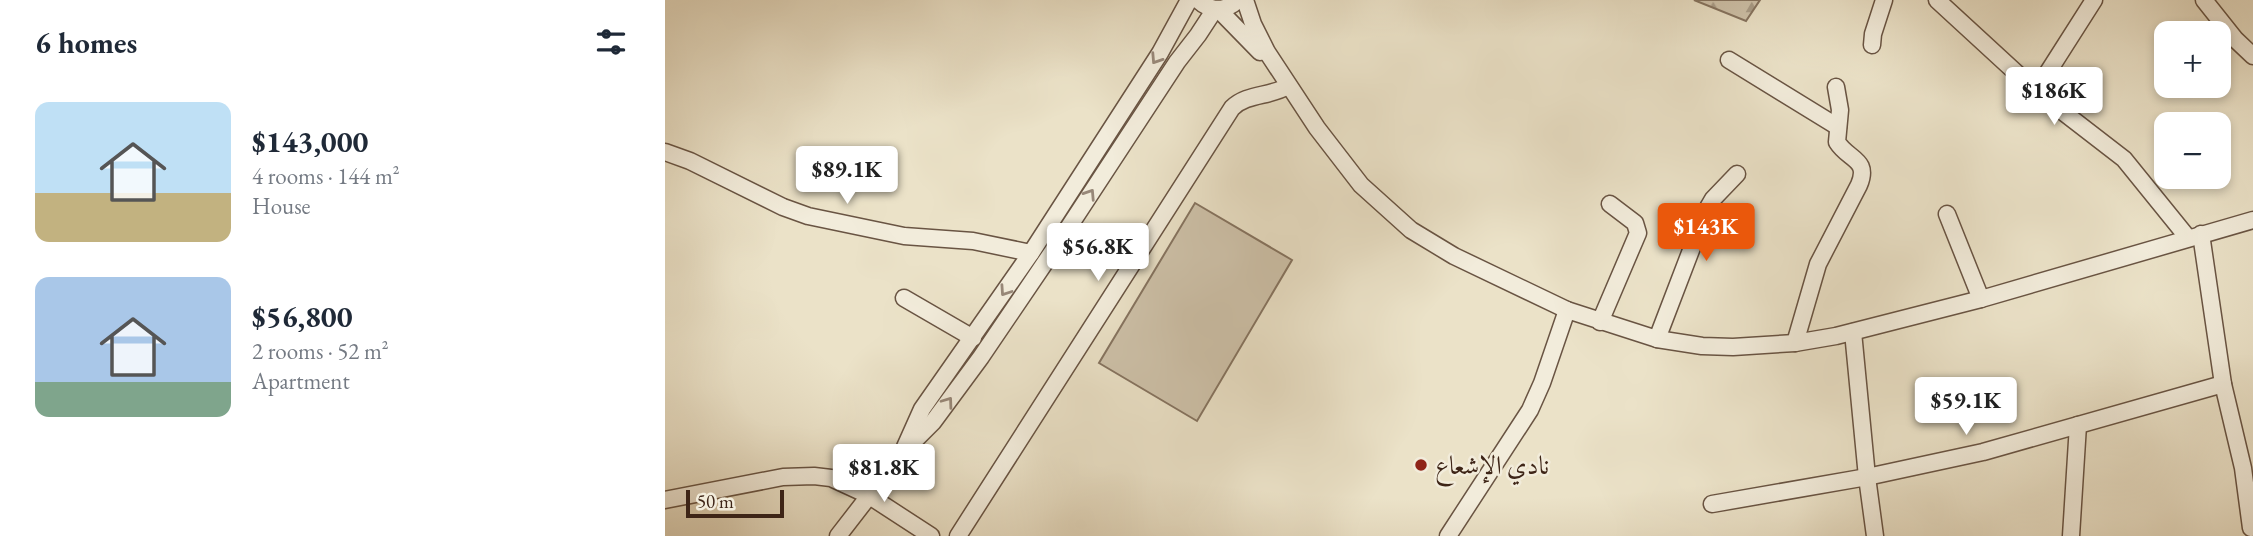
<!DOCTYPE html>
<html lang="en">
<head>
<meta charset="utf-8">
<style>
  body { margin:0; font-family:"EB Garamond",Amiri,serif; background:#f6f6f7; color:#1f2937; height:100vh; display:flex; flex-direction:column; font-size:26px; white-space:nowrap }
  * { box-sizing:border-box; margin:0 }
  p { font-size:23px; color:#747a83 }
  .icon { flex:none; width:38px; height:38px; fill:none; stroke:currentColor; stroke-width:2; stroke-linecap:round; stroke-linejoin:round }
  .map { position:relative; flex:1; overflow:hidden }
  .drawer { display:flex; flex-direction:column; background:#fff; width:665px }
  .drawer>* { flex:none }
  .tools { position:absolute; left:1489px; top:21px; display:grid; gap:14px }
  .tools a { display:grid; place-items:center; width:77px; height:77px; border-radius:14px; background:#fff; box-shadow:0 4px 10px #0003; font-size:35px }
  .scale { position:absolute; left:21px; bottom:18px; width:98px; box-sizing:border-box; padding-left:7px; border:4px solid #3e2517; border-top:0; font-size:19px; line-height:24px; white-space:nowrap; color:#3e2517; -webkit-text-stroke:5px #f2ecdb; paint-order:stroke }
  .price { position:absolute; translate:-50% -60px; padding:0 16px; border-radius:7px; background:#fff; color:#222; font-size:23px; line-height:46px; filter:drop-shadow(0 2px 4px #0008) }
  .price::after { content:''; position:absolute; left:50%; top:42px; width:21px; height:16px; margin-left:-10px; background:inherit; clip-path:polygon(0 0,100% 0,50% 100%) }
  .price.active { background:#ea580c; color:#fff }
  ul { padding:0; list-style:none }
  li { display:flex; align-items:center; gap:21px; height:175px; padding:0 35px }
  li span { display:grid; place-items:center; flex:none; width:196px; height:140px; border-radius:14px; color:#555 }
  li>.icon { margin-inline-start:auto }
  span .icon { width:84px; height:84px; fill:#fffc; stroke-width:1 }
  li b { font-size:30px }
  h2 { display:flex; justify-content:space-between; align-items:center; height:84px; padding:0 35px; font-size:30px }
  main { display:flex; flex:1; min-height:0 }
  .map>svg:first-child { display:block }
  .forest { fill:url(#forest-firs); stroke:#867460; stroke-width:2 }
  .pitch { fill:#cec2aa; stroke:#867460; stroke-width:2 }
  .lines { fill:none; stroke-linecap:round; stroke-linejoin:round }
  .minor-casing { stroke:#695443; stroke-width:19 }
  .minor { stroke:#f2ecdb; stroke-width:16 }
  .oneway { stroke:#988879 }
  .poi-dot { fill:#8f2418; stroke:#f2ecdb; stroke-width:2.5 }
  .labels { text-anchor:middle; stroke-width:5; stroke-linejoin:round; paint-order:stroke }
  .poi-label { font-size:26px; fill:#3e2517; stroke:#f2ecdb; text-anchor:start }
</style>
</head>
<body>
<main>
<section class="drawer">
<h2>6 homes<svg class="icon" aria-label="filters" viewBox="0 0 24 24"><path d="M4 7h16M4 17h16"/><circle cx="9" cy="7" r="2"/><circle cx="15" cy="17" r="2"/></svg></h2>
<ul>
<li><span style="background:linear-gradient(#bfe0f5 65%,#c2b280 0)"><svg class="icon" aria-label="home" viewBox="0 0 24 24"><path d="M3 11l9-7 9 7M6 9v11h12V9"/></svg></span><div><b>$143,000</b><p>4 rooms · 144 m²</p><p>House</p></div></li>
<li><span style="background:linear-gradient(#a9c7e8 75%,#7fa58c 0)"><svg class="icon" aria-label="home" viewBox="0 0 24 24"><path d="M3 11l9-7 9 7M6 9v11h12V9"/></svg></span><div><b>$56,800</b><p>2 rooms · 52 m²</p><p>Apartment</p></div></li>
</ul>
</section>
<div class="map">
<svg width="1588" height="536" viewBox="0 0 1588 536">
  <defs>
    <pattern id="forest-firs" width="22" height="20" patternUnits="userSpaceOnUse" patternTransform="scale(1.75)"><rect width="22" height="20" fill="#cec2aa"/><path d="M5 1l3.5 6h-7zM16 11l3.5 6h-7z" fill="#a99d89"/></pattern>
  </defs>
  <rect width="100%" height="100%" fill="#ebe2c8"/>
  <filter id="stains"><feTurbulence type="fractalNoise" baseFrequency=".00286" numOctaves="4"/><feColorMatrix values="0 0 0 0 .2 0 0 0 0 .09 0 0 0 0 .02 0 0 0 .5 -.17"/></filter>
  <radialGradient id="worn" r=".72"><stop offset=".6" stop-color="#630" stop-opacity="0"/><stop offset="1" stop-color="#630" stop-opacity=".3"/></radialGradient>
  <polygon class="forest" points="1029,0 1095,0 1081,21"/>
  <polygon class="pitch" points="530,203 627,260 532,421 434,363"/>
  <g class="lines">
    <g class="minor-casing">
      <g id="minor">
        <path d="M533,0C546,12 560,12 573,0"/>
        <polyline points="580,0 588,24 602,52 652,128 696,185 746,230 789,256 902,310 992,339 1037,346 1068,347 1130,343 1171,336 1316,299 1588,220"/>
        <polyline points="1272,0 1371,91"/>
        <polyline points="1429,0 1371,91 1459,159 1523,238"/>
        <polyline points="1539,0 1570,39 1588,56"/>
        <polyline points="553,9 595,52"/>
        <polyline points="1207,45 1208,34 1219,0"/>
        <polyline points="1064,60 1173,127"/>
        <polyline points="0,152 25,161 118,207 143,216 239,236 308,241 366,253"/>
        <polyline points="1282,214 1316,299"/>
        <polyline points="1536,234 1558,384 1578,468 1586,528"/>
        <polyline points="239,298 308,338"/>
        <polyline points="935,322 973,233 970,223 945,204"/>
        <polyline points="1188,332 1202,477 1210,536"/>
        <polyline points="992,339 1041,211 1048,199 1072,174"/>
        <path d="M1130,343L1153,264L1194,185C1205,159 1183,160 1172,142L1175,110L1171,87"/>
        <polyline points="240,447 257,409 366,253 495,53 524,0"/>
        <polyline points="0,500 118,477 149,476 166,478 203,495 266,536"/>
        <polyline points="1047,504 1202,477 1318,452 1558,384"/>
        <polyline points="173,536 238,452 268,422 316,357 394,242 512,62 533,35 550,9"/>
        <path d="M293,536L567,108C582,93 605,97 623,86"/>
        <polyline points="783,536 865,410 877,383 902,310"/>
        <polyline points="1406,536 1413,425"/>
      </g>
    </g>
    <use href="#minor" class="minor"/>
  </g>
  <defs><path id="oneway-chevron" d="M-2-3.5L2.5 0L-2 3.5" fill="none" stroke-width="1.6" stroke-linecap="round" stroke-linejoin="round" transform="scale(1.75)"/></defs>
  <g class="oneway">
    <use href="#oneway-chevron" transform="translate(491 59) rotate(123)"/>
    <use href="#oneway-chevron" transform="translate(425 194) rotate(-57)"/>
    <use href="#oneway-chevron" transform="translate(340 291) rotate(124)"/>
    <use href="#oneway-chevron" transform="translate(283 402) rotate(-54)"/>
  </g>
  <circle class="poi-dot" cx="756" cy="465" r="7"/>
  <g class="labels">
    <g class="poi-label">
      <text x="770" y="474">نادي الإشعاع</text>
    </g>
  </g>
  <rect width="100%" height="100%" filter="url(#stains)"/>
  <rect width="100%" height="100%" fill="url(#worn)"/>
</svg>
<div class="tools">
<a>+</a>
<a>−</a>
</div>
<div class="scale">50 m</div>
<b class="price" style="left:1389px;top:127px">$186K</b>
<b class="price" style="left:182px;top:206px">$89.1K</b>
<b class="price active" style="left:1041px;top:263px">$143K</b>
<b class="price" style="left:433px;top:283px">$56.8K</b>
<b class="price" style="left:1301px;top:437px">$59.1K</b>
<b class="price" style="left:219px;top:504px">$81.8K</b>
</div>
</main>
</body>
</html>
